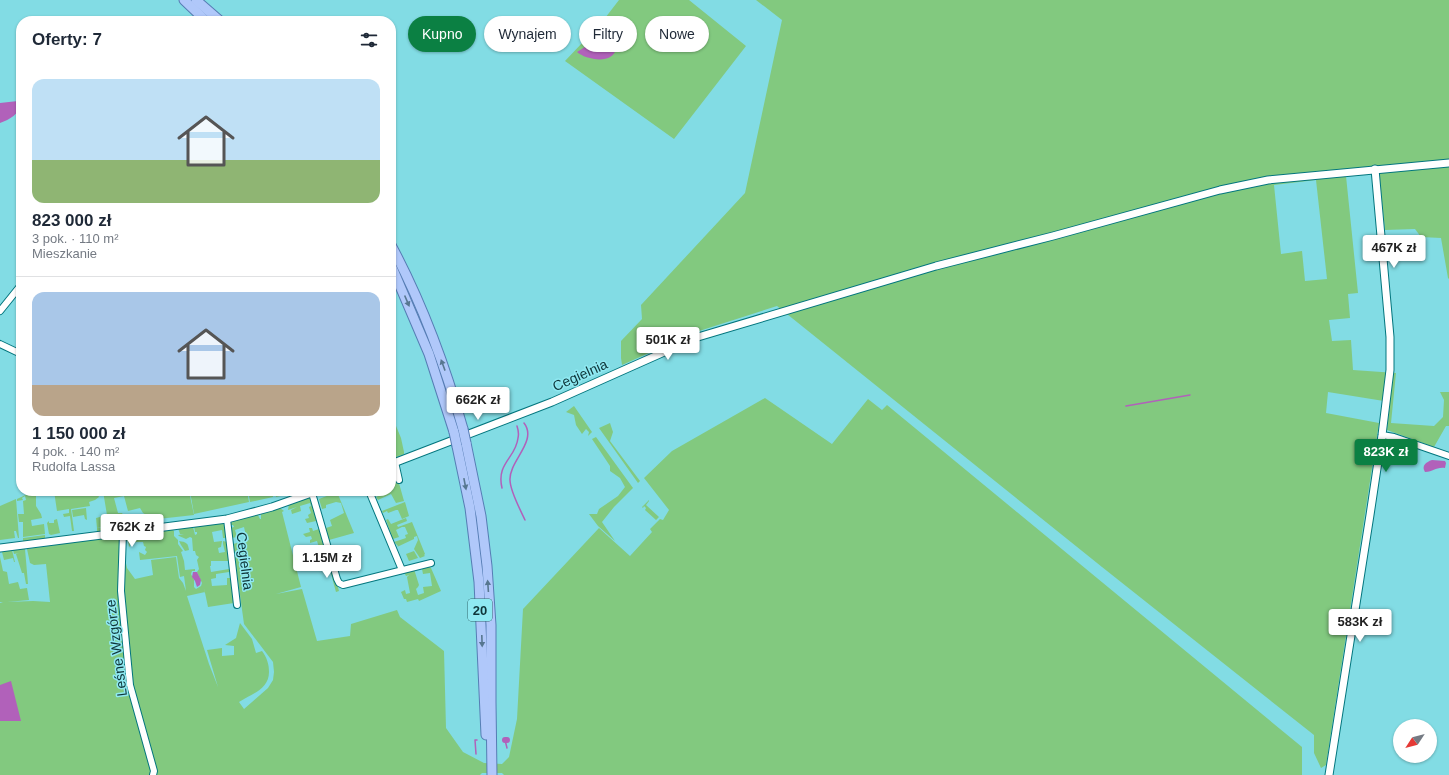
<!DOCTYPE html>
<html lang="pl">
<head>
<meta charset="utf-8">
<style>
  body { margin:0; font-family:Arial,sans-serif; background:#f2f2f3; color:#1f2937; height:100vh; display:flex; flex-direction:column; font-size:15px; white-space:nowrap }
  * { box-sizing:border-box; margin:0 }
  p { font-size:13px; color:#747a83 }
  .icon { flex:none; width:22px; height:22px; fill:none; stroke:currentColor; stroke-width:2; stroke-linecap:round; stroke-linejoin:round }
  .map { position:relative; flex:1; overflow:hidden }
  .drawer { position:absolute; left:16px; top:16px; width:380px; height:480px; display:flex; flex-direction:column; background:#fff; border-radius:16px; box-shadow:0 1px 3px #0004 }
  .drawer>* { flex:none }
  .hud { position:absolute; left:408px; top:16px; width:380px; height:36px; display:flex; gap:8px }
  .needle { width:26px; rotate:234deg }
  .tools { position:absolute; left:1393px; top:719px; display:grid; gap:8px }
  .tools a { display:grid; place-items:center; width:44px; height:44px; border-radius:50%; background:#fff; box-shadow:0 1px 3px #0004; font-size:20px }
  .price { position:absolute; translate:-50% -34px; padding:0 9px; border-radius:4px; background:#fff; color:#222; font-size:13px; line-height:26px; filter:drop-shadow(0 1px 2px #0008) }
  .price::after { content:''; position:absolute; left:50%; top:24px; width:12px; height:9px; margin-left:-6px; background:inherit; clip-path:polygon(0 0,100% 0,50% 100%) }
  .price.on { background:#0b8043; color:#fff }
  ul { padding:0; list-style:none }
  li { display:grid; align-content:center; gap:8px; height:212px; padding:0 16px }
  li+li { border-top:1px solid #e0e1e3 }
  li span { display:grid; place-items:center; height:124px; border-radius:12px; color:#555 }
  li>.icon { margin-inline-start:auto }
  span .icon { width:72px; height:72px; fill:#fffc; stroke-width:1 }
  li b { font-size:17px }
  h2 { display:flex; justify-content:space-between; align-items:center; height:48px; padding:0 16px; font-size:17px }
  .pill { padding:0 14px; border-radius:18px; background:#fff; box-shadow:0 1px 3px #0004; font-size:14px; line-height:36px }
  .pill.on { background:#0b8043; color:#fff }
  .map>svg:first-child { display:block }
  .green { fill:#82c97f; fill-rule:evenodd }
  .water { fill:#b161ba }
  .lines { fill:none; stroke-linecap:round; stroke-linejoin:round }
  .stream { stroke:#b161ba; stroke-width:1.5 }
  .canal { stroke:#b161ba; stroke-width:6 }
  .minor-casing { stroke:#03767e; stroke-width:8 }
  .tertiary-casing { stroke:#03767e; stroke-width:9 }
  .primary-casing { stroke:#567db4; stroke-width:11 }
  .minor { stroke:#fff; stroke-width:6 }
  .tertiary { stroke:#fff; stroke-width:7 }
  .primary { stroke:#b0c8fa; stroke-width:9 }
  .primary-bridge-casing { stroke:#567db4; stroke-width:11; stroke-linecap:butt }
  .primary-bridge { stroke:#b0c8fa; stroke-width:9 }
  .oneway { fill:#577790 }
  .labels { text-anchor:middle; stroke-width:3; stroke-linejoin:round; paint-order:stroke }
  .shield { fill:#8fe9f2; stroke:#356b70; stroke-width:1 }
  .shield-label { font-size:13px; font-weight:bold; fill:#0e3539 }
  .street-label { font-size:14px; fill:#0e3539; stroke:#8fe9f2 }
</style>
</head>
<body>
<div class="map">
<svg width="1449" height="775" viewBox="0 0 1449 775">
  <rect width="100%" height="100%" fill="#82dce4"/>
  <g class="green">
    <polygon points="619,0 689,0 746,46 674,139 565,61 602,22"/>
    <path d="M756,0H1449V279L1448,278L1441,238L1421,237L1415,229L1385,230L1379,173L1346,176L1358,293L1348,294L1350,318L1329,320L1332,341L1351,340L1353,370L1396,373L1391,423L1434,426L1443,417L1444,400L1440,392H1449V426H1446L1434,447L1387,430L1390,402L1328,392L1326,413L1379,423L1326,765L1321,768L1314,753V735L1102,567L777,306L696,332L622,365L621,358V341L642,319L641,305L745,193L782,20ZM1316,180L1327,279L1305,281L1302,251L1281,254L1274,185Z"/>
    <path d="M765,398L832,444L868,399L882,410L887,405L1302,747V775H504L502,773H482L480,775H0V603L3,602L2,595L3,602H0V557L3,571L7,572L9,584L18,582L20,589L27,588L29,600L7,602L33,601L50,602L46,564L34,565L30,563L27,549L120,536L127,568L135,579L153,575L151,560L176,557L179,578L183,583L186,591L184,576L180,577L177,556L140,560L139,552L145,555L147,552L145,550L146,547L144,546L143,542H136L130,544V547L129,546L128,541H125V536L158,533L172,529L174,531V536L178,540V544L183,551L181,552L184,561L185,570L195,569V571H192L191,574L194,580V587L196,589L201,586L202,583L197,572L199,569L197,560L199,557L196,555L195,551H193L192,538L190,537L186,539L179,536L178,535L184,534H180L178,528L193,527L195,535L197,534V532H195L194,526L222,523C227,526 226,532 226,538H223L222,530L212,532L214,542L222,541L221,547L218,548L219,553L225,552L223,544V541L227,542L229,561H211V566H210L211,572L229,569V572L216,574V578L211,579L212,586L227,585V578H231L234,603L208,607L204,588L205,592L187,596L209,664L218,687L207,650L222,648V656L234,655V646L225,645L236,638L240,623L252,639L256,653L262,651C267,658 269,664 269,672C269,689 252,694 239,702L244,709L268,688L273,680L274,672L273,662L244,624L233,544L249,540L248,536H246L244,527L235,530L237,537L232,538L230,528L234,527L233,525H230C233,517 251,516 258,515L260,519H261V514L280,508L284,511L282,512L301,587L276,594L302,589L317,641L350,636L351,624L397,610L400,617L444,651L446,728L463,752L484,763L502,764L509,757L517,719L523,609L599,528L630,556L652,532L650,529L660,519L663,520L669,510L644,478L672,451Z"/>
    <polygon points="574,406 592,432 588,436 589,432 586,429 582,434 576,425 574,415 566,412"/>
    <polygon points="391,414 401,438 404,452 404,454 391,459"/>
    <polygon points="610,423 613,432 610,441 640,481 638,483 599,428"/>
    <polygon points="596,437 633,488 614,507 602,522 615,541 598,526 589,514 597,514 599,509 618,496 625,487 620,478 610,471 610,466 592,439"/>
    <polygon points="395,469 404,501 396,503 391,494 378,500 376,497 385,493 384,491 391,491 391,470"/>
    <polygon points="34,491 37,491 36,492 36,506 41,514 42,518 31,520 32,526 44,524 45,534 23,537 23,522 19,522 18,514 24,514 23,501 26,500 25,496 22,498 23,500 17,501 17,499"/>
    <polygon points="54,491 96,491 96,494 98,495 99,497 95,500 89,502 90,506 71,509 74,531 72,531 70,516 64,517 63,514 69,513 69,509 57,511"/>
    <polygon points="103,491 189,491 194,515 149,520 148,516 143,513 140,508 128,511 124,496 114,498 118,513 122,513 128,523 108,526 107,523 107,526 97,528 96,518 107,515"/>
    <polygon points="190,491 247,491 249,502 194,514"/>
    <polygon points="248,491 272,491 273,497 250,502"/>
    <polygon points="275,491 290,491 290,494 276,497"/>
    <polygon points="337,492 354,533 329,540 326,528 332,526 330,520 344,513 341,503 336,502 326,505 326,508 322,509 319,499"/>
    <polygon points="310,497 314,501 339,591 336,592 326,556 322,557 317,541 310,543 310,540 312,539 311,536 306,537 303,534 310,532 309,528 312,528 313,531 319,529 316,521 307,523 305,519 309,518 308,515 311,513 309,507 311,506 310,503 300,506 301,511 292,514 291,510 297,507 288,510 289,504"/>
    <polygon points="16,499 19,538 18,538 16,531 14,531 15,538 0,540 0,506"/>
    <polygon points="649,500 649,501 646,505 659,517 656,520 645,510 646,508 644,506 643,508 642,507"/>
    <polygon points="405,502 409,516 402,519 398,510 396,510 388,513 387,511 383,513 382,511"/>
    <polygon points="86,508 87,520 85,519 84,515 73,517 72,510"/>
    <polygon points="406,518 407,521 397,525 398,527 412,522 425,554 424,555 425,556 420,558 414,549 418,540 417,536 414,537 414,539 397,547 398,546 394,542 406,538 405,535 408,534 405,527 402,527 396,530 399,537 393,539 386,520 388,519 391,524"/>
    <polygon points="57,519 60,533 51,535 49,534 47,523 49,521 49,523 54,523 54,520"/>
    <polygon points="128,524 127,528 97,532 97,528"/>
    <polygon points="45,535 45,538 23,542 23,538"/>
    <path d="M179,541C186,542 188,543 189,550L185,551L181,545Z"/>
    <polygon points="23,549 25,549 28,584 26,584 24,573 22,573 16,554 19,553 14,554 13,550"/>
    <polygon points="12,550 15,562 14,562 13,558 4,560 2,552"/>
    <polygon points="414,551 418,558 409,561 406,554"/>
    <polygon points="429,567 431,568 441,591 419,601 418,599 407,602 406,599 404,599 401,592 405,590 406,594 410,593 407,577 409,575 406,576 404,572 414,569 419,585 418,587 416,589 418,595 424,593 423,587 432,586 430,573 423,574 422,569"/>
  </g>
  <g class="water">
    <path d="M599,38L605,40L606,44L616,48C614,65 586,60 577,52Z"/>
    <path d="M18,101L21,103C19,115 10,119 0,123V103Z"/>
    <path d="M1432,460L1445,461L1446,463L1445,468C1435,467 1434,472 1425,472C1421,466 1426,462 1432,460Z"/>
    <polygon points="193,572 197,572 201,580 200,585 197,587 195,581 192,577"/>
    <polygon points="11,681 21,721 0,721 0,685"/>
  </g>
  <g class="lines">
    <g class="stream">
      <polyline points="1126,406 1190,395"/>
      <path d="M524,423C538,441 509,461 510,480C510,491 520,509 525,520"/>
      <path d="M502,488C496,463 516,458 518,438C519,434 518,429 517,426"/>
      <polyline points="504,740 505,740 507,748"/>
      <polyline points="476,754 475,740 477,740"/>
    </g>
    <polyline class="canal" points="505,740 507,740"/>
    <g class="minor-casing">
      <g id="minor">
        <polyline points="0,311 21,285"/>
        <polyline points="0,344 21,354"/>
        <polyline points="1382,435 1394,437 1449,456"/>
        <polyline points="395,462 399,480"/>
        <polyline points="295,491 297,498"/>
        <polyline points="369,491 402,570"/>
        <polyline points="312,493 337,579 339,583 343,585 431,563"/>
        <polyline points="227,519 237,605"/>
        <polyline points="123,533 121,591 130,685 154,771 153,775"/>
      </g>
    </g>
    <g class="tertiary-casing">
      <g id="tertiary">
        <polyline points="391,464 552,402 698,337 936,266 1053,236 1220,190 1268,180 1449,163"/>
        <polyline points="0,548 227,519 272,507 317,491"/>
        <polyline points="1329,775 1370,515 1382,435 1390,370 1390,337 1375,169"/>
      </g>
    </g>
    <g class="primary-casing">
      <g id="primary">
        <polyline points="184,0 206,21"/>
        <polyline points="196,0 220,21"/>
        <path d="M391,245C422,303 445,365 463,429"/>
        <polyline points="391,265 429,354 454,432"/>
        <polyline points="466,443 481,516 487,566 491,625 491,702 492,775"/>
        <polyline points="457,446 470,508 479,582 486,735"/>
      </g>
    </g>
    <use href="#minor" class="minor"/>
    <use href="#tertiary" class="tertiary"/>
    <use href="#primary" class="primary"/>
    <g class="primary-bridge-casing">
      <g id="primary-bridge">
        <polyline points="463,429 466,443"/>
        <polyline points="454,432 457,446"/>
      </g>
    </g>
    <use href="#primary-bridge" class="primary-bridge"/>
  </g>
  <defs><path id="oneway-solid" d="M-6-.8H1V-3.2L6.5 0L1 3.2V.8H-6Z"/></defs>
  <g class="oneway">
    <use href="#oneway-solid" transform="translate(407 301) rotate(67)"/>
    <use href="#oneway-solid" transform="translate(443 365) rotate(-110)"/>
    <use href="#oneway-solid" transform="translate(465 484) rotate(79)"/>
    <use href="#oneway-solid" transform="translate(488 586) rotate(-94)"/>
    <use href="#oneway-solid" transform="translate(482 641) rotate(88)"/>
  </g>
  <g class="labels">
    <rect class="shield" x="468" y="599" width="24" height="22" rx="3"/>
    <g class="shield-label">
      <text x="480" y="615">20</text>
    </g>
    <g class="street-label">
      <text transform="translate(580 375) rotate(-24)" y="5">Cegielnia</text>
      <text transform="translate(245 561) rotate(83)" y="5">Cegielnia</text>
      <text transform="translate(116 648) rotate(-97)" y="5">Leśne Wzgórze</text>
    </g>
  </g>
</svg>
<div class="tools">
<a><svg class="needle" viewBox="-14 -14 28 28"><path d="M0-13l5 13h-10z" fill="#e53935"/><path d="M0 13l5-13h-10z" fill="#747a83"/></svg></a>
</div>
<b class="price" style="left:1394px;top:269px">467K zł</b>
<b class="price" style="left:668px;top:361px">501K zł</b>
<b class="price" style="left:478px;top:421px">662K zł</b>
<b class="price on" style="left:1386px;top:473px">823K zł</b>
<b class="price" style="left:132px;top:548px">762K zł</b>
<b class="price" style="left:327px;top:579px">1.15M zł</b>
<b class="price" style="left:1360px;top:643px">583K zł</b>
<div class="hud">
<a class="pill on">Kupno</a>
<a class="pill">Wynajem</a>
<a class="pill">Filtry</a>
<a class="pill">Nowe</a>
</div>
<section class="drawer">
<h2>Oferty: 7<svg class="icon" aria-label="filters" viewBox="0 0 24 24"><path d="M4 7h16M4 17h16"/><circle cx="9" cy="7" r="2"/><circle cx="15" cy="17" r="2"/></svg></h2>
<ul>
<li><span style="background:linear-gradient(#bfe0f5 65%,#8fb573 0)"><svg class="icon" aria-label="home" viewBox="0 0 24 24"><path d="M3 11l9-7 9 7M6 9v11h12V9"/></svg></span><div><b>823 000 zł</b><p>3 pok. · 110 m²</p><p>Mieszkanie</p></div></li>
<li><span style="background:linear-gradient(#a9c7e8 75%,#b9a48a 0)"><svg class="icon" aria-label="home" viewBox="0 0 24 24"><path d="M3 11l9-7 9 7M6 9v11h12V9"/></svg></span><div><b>1 150 000 zł</b><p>4 pok. · 140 m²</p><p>Rudolfa Lassa</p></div></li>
</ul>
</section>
</div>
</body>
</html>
